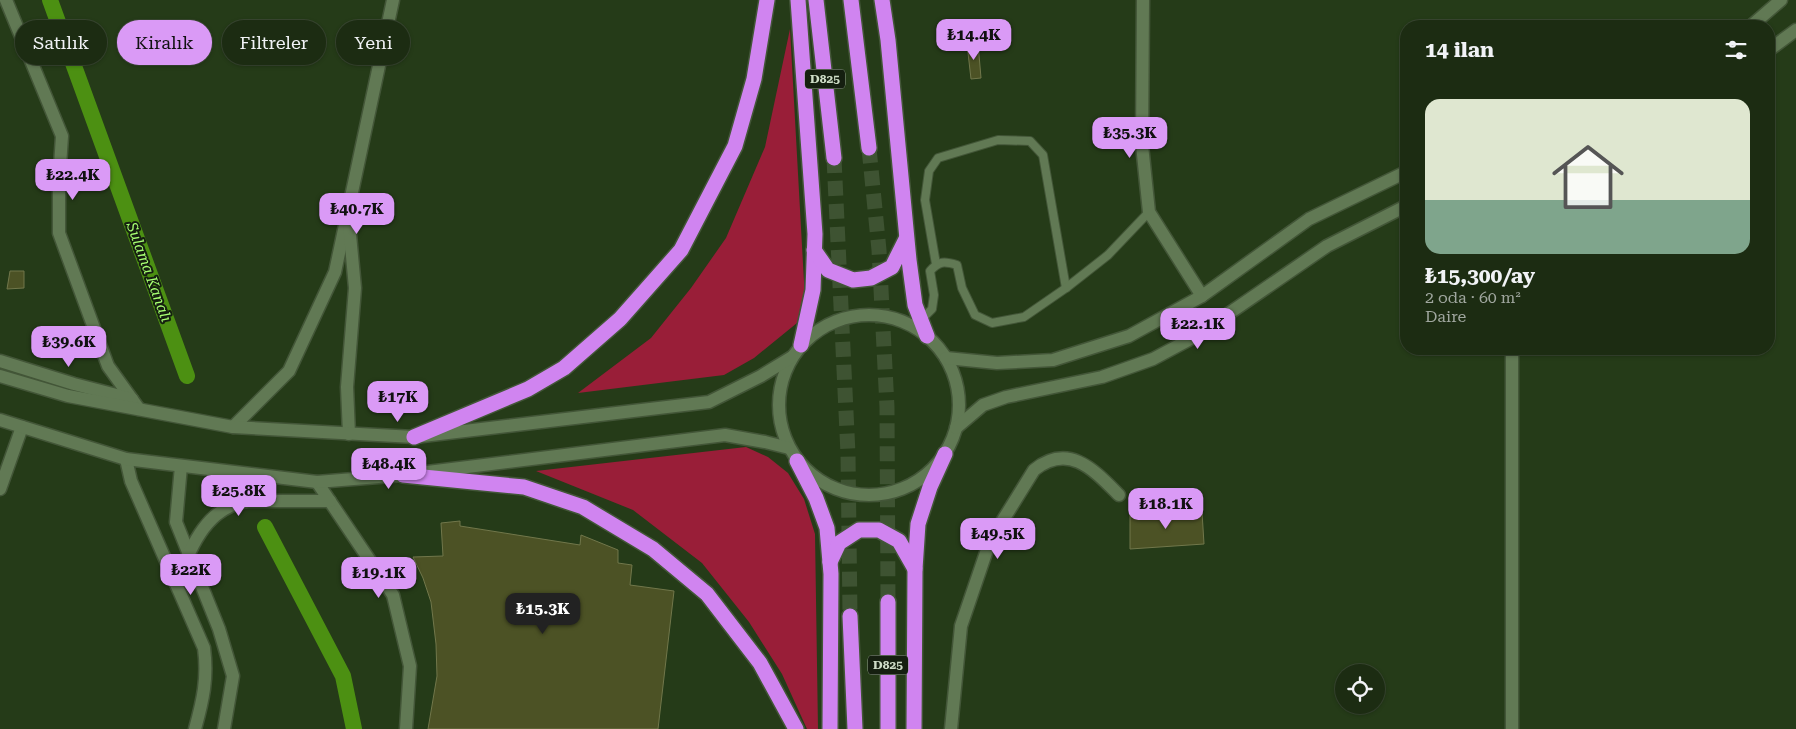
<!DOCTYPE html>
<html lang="tr">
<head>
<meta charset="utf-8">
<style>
  body { margin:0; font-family:"Roboto Serif",serif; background:#293820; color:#f1f3f6; height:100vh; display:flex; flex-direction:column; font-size:19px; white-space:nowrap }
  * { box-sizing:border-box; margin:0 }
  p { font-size:16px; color:#a0a79f }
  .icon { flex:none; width:28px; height:28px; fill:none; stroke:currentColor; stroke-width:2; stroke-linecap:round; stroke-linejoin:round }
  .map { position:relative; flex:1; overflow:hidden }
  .panel { position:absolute; left:1400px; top:20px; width:375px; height:335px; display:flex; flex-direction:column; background:#1c2c12; border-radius:20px; box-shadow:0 1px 4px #0004,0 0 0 1px #3a4832 }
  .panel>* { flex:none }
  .hud { position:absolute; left:15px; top:20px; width:475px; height:45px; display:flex; gap:10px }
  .tools { position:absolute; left:1335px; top:664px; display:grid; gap:10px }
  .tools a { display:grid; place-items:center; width:50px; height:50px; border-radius:50%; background:#1c2c12; box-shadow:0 1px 4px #0004,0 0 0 1px #3a4832; font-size:25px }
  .price { position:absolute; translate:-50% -42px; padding:0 11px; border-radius:10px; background:#da9af6; color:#111; font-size:16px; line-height:32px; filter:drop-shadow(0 1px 2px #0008) }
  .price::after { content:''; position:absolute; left:50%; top:30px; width:15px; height:11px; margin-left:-8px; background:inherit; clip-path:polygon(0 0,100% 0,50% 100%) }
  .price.selected { background:#222; color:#fff }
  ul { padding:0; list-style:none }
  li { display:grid; align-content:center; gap:10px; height:265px; padding:0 25px }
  li span { display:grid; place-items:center; height:155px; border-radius:15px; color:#555 }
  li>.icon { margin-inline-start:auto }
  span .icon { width:90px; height:90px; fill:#fffc; stroke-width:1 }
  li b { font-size:21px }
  h2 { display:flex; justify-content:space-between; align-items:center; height:60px; padding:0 25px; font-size:21px }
  .pill { padding:0 18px; border-radius:22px; background:#1c2c12; box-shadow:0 1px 4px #0004,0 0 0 1px #3a4832; font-size:18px; line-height:45px }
  .pill.selected { background:#da9af6; color:#111 }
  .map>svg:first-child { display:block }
  .green { fill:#991e38 }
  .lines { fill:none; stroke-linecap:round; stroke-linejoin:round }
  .canal { stroke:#4c9012; stroke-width:16 }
  .building { fill:#4c5225; stroke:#71774b }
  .highway-tunnel { stroke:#3e5332; stroke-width:15; stroke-dasharray:15 8; stroke-linecap:butt }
  .lane-casing { stroke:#435638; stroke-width:10 }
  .street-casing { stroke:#435638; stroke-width:15 }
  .secondary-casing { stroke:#435638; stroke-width:15 }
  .highway-casing { stroke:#435638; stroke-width:18 }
  .lane { stroke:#617954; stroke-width:8 }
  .street { stroke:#617954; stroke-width:12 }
  .secondary { stroke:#617954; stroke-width:12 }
  .highway { stroke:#d084f0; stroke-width:15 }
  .labels { text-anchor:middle; stroke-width:4; stroke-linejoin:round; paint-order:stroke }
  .shield { fill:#151f10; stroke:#96a390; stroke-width:1 }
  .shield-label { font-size:12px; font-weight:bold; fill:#cedcc7 }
  .water-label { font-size:15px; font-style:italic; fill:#a7ff72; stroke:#151f10 }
</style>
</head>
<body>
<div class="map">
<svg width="1796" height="729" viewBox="0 0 1796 729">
  <rect width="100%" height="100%" fill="#253b18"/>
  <g class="green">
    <polygon points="790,29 805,300 797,323 754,358 724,375 578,393 651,338 691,288 726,238 765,147"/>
    <polygon points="746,447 768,457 788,473 804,499 815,534 818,729 807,729 782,674 749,622 702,563 633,510 536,471"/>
  </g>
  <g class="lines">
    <g class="canal">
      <polyline points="50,0 187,376"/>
      <polyline points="265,527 343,676 354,729"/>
    </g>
  </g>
  <g class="building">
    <polygon points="978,43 981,78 971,79 967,44"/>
    <polygon points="10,271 24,271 24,288 7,289"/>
    <polygon points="1202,512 1204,544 1130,549 1130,513"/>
    <polygon points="460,521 460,526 580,545 581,535 618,550 618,563 632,565 630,585 674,591 658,729 428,729 437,676 436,644 431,602 423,578 413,557 443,556 441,523"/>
  </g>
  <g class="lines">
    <g class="highway-tunnel">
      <polyline points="869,148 879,250 887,407 888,602"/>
      <polyline points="834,158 848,454 850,616"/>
    </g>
    <g class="lane-casing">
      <g id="lane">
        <polyline points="936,264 925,200 929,171 938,158 998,140 1030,141 1043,155 1066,288"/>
        <path d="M921,320L932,309L934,295L930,271C939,261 944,261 957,265L962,288L975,315L992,323L1024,317L1066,288L1108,255L1149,212"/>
      </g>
    </g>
    <g class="street-casing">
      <g id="street">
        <polyline points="6,0 62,136 59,181 59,233 108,366 139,409"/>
        <polyline points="1512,349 1512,729"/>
        <polyline points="0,361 74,384 132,399"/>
        <polyline points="233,427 289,371 335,272 393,0"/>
        <polyline points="349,434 347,387 355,288 349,224"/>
        <path d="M126,459L131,481L204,648C208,678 203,700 195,729"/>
        <polyline points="181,466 176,522 219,629 233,676 224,729"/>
        <polyline points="317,482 393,595 410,666 406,729"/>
        <polyline points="0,489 22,427"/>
        <path d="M176,584C191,548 205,507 248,501H330"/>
        <path d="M951,729L961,626L990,541L1034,470C1069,442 1094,470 1119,495"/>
      </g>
    </g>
    <g class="secondary-casing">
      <g id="secondary">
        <polyline points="1143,0 1142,145 1149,212 1202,296"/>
        <polyline points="1751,26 1781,0"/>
        <polyline points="1769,50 1796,30"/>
        <circle cx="869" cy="405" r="90"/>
        <polyline points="946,358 997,363 1053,360 1129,336 1202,296 1309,219 1406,172"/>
        <polyline points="0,376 68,396 233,427 414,437 709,402 761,376 792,357"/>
        <polyline points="0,420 126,459 317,482 403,475 725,435 765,442 789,448"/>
        <polyline points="956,428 983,405 1006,397 1102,377 1153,359 1196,336 1327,246 1406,206"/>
      </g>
    </g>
    <g class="highway-casing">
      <g id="highway">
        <polyline points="798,0 815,234 813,290 801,345"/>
        <polyline points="816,0 834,158"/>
        <polyline points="851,0 869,148"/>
        <polyline points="882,0 888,40 909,260 915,305 927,336"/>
        <polyline points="814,250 828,270 853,280 871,278 892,267 906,239"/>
        <polyline points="414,437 528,389 564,368 620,319 681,250 735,146 754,79 767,0"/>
        <polyline points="797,461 816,498 827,528 831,574 830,729"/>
        <polyline points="403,475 524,487 583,507 653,549 707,594 760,663 796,729"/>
        <polyline points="830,562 839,543 859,530 879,530 899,541 915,569"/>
        <polyline points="850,616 855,729"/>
        <polyline points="888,729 888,602"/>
        <polyline points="914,729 915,569 918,524 930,487 945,454"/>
      </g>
    </g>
    <use href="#lane" class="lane"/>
    <use href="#street" class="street"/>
    <use href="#secondary" class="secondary"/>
    <use href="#highway" class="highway"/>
  </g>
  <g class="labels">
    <g class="shield">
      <rect x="805" y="69.5" width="40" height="19" rx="4"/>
      <rect x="868" y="655.5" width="40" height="19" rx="4"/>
    </g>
    <g class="shield-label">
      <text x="825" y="83">D825</text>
      <text x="888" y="669">D825</text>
    </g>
    <g class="water-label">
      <text transform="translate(149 272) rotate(70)" y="5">Sulama Kanalı</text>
    </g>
  </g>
</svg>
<div class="tools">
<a><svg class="icon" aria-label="locate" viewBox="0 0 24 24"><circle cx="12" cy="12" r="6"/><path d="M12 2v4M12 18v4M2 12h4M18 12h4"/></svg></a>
</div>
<b class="price" style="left:974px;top:61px">₺14.4K</b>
<b class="price" style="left:1130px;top:159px">₺35.3K</b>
<b class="price" style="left:73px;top:201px">₺22.4K</b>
<b class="price" style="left:357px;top:235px">₺40.7K</b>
<b class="price" style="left:1198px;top:350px">₺22.1K</b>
<b class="price" style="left:69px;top:368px">₺39.6K</b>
<b class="price" style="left:398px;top:423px">₺17K</b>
<b class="price" style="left:389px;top:490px">₺48.4K</b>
<b class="price" style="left:239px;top:517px">₺25.8K</b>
<b class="price" style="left:1166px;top:530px">₺18.1K</b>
<b class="price" style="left:998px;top:560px">₺49.5K</b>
<b class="price" style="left:191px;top:596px">₺22K</b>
<b class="price" style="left:379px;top:599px">₺19.1K</b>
<b class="price selected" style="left:543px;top:635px">₺15.3K</b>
<div class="hud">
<a class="pill">Satılık</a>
<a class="pill selected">Kiralık</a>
<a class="pill">Filtreler</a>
<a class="pill">Yeni</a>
</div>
<section class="panel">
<h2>14 ilan<svg class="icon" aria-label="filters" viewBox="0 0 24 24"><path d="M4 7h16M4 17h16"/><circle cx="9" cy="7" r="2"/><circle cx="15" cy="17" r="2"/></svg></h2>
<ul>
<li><span style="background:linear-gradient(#dfe7d0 65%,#7fa58c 0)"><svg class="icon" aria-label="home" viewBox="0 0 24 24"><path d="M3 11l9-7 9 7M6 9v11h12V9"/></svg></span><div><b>₺15,300/ay</b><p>2 oda · 60 m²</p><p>Daire</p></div></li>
</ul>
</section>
</div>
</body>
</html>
